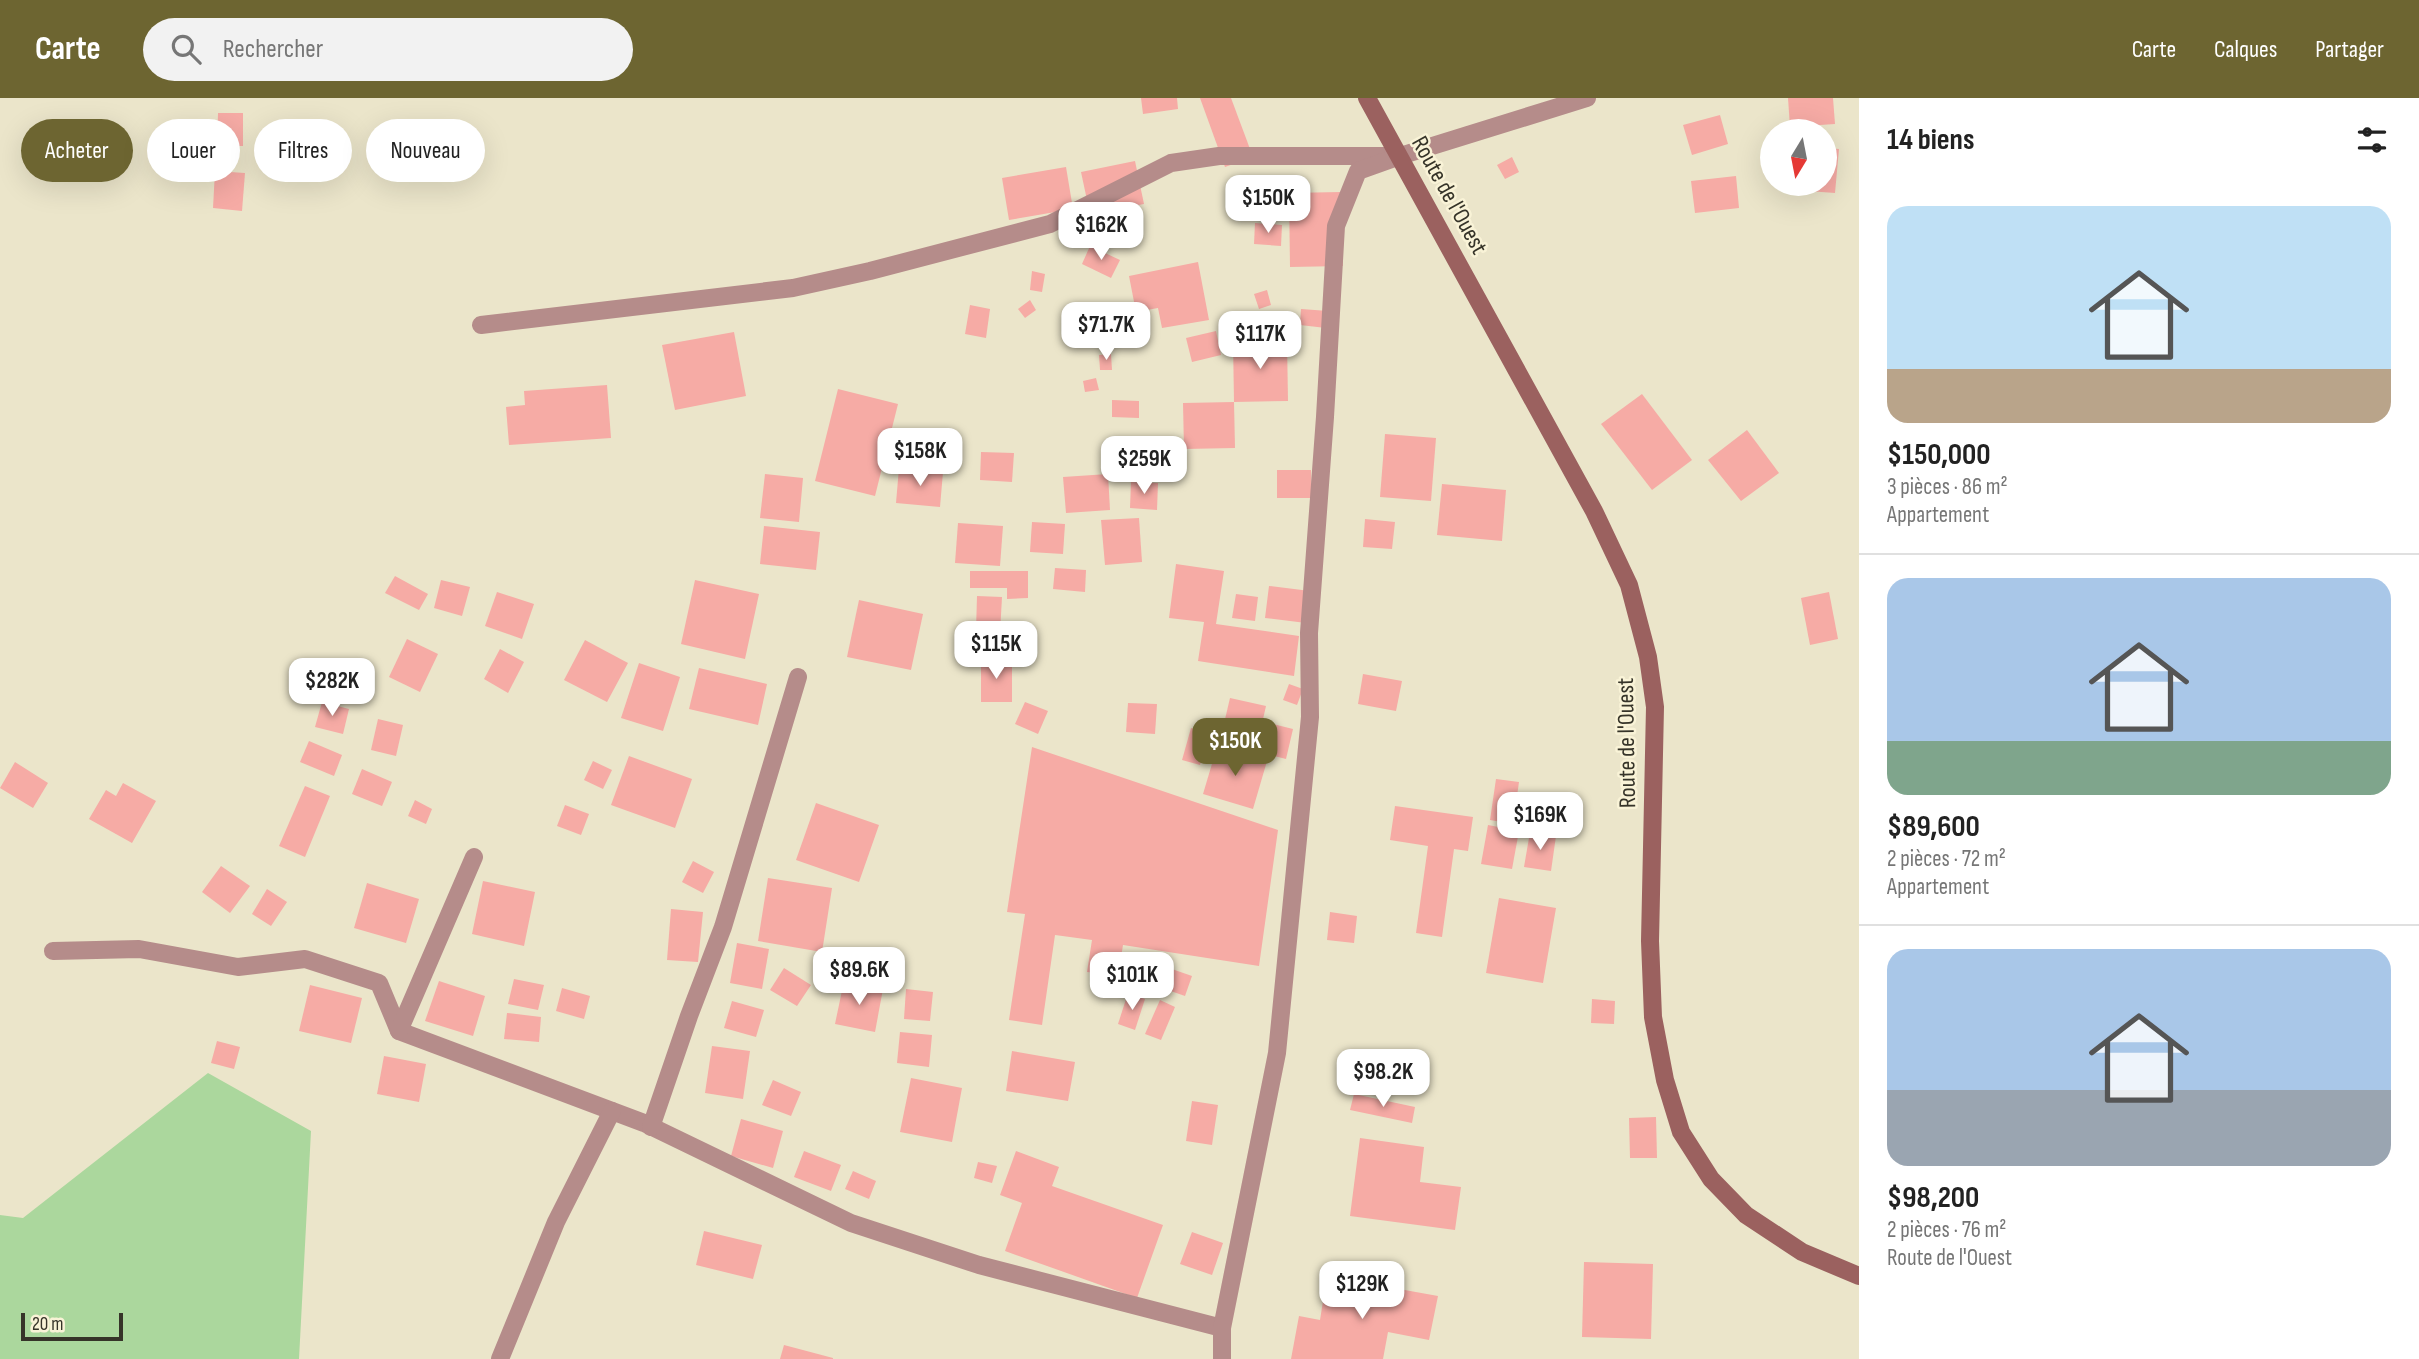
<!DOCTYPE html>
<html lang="fr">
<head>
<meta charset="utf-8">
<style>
  body { margin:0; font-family:"Sofia Sans Condensed",sans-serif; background:#f2f2f2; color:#222; height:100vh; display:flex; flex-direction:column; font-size:26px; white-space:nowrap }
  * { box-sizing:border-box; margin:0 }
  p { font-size:23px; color:#767676 }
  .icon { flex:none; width:38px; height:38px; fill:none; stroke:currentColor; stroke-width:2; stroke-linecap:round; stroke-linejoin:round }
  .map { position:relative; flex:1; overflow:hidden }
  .side { display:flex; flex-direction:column; background:#fff; width:560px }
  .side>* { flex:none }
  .top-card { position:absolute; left:21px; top:21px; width:665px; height:63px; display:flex; gap:14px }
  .needle { width:46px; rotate:190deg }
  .buttons { position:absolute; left:1760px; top:21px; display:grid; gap:14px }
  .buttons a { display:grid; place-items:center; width:77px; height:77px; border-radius:50%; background:#fff; box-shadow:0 7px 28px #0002; font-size:35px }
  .scale { position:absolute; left:21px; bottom:18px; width:102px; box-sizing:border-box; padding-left:7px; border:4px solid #363429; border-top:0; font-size:19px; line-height:24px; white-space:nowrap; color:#363429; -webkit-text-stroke:5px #f9f3d7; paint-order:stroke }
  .price { position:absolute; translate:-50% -60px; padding:0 16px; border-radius:14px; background:#fff; color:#222; font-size:23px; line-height:46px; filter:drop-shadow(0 2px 4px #0008) }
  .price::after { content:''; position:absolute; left:50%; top:42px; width:21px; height:16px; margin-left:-10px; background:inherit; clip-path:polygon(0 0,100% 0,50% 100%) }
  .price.active { background:#6d6531; color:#fff }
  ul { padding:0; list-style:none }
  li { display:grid; align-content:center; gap:14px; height:371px; padding:0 28px }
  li+li { border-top:2px solid #e0e0e0 }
  li span { display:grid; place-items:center; height:217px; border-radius:21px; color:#555 }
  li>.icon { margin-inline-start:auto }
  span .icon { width:126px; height:126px; fill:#fffc; stroke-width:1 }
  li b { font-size:30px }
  h2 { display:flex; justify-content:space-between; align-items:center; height:84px; padding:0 28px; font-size:30px }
  .pill { padding:0 24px; border-radius:32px; background:#fff; box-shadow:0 7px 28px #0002; font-size:24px; line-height:63px }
  .pill.active { background:#6d6531; color:#fff }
  header { display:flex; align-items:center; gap:42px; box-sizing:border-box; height:98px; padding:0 35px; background:#6d6531; color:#fff }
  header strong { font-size:33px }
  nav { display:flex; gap:38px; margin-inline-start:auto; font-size:24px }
  .search { width:490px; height:63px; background:#f2f2f2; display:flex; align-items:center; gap:18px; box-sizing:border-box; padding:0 24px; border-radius:38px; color:#767676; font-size:26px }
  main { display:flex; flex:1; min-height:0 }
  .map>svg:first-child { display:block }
  .green { fill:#abd79d }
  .building { fill:#f6aba5 }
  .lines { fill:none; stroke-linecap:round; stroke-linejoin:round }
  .street { stroke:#b58c8a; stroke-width:18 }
  .secondary { stroke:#9b615f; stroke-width:18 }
  .labels { text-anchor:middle; stroke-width:5; stroke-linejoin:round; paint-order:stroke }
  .street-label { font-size:24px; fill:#363429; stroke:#f9f3d7 }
</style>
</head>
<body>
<header>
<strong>Carte</strong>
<div class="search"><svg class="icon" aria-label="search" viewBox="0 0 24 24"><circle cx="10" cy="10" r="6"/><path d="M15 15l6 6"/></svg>Rechercher</div>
<nav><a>Carte</a><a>Calques</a><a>Partager</a></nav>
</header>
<main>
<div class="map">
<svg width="1859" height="1261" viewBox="0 0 1859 1261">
  <rect width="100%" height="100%" fill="#ebe5ca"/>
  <polygon class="green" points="208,975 311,1033 299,1261 0,1261 0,1117 23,1120"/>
  <g class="building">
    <polygon points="1141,0 1177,0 1178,11 1143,16"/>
    <polygon points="1200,0 1231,0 1253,59 1225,69"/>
    <polygon points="1788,0 1833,0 1835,26 1790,29"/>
    <polygon points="218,15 243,15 243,48 217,48"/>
    <polygon points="1720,17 1728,46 1692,57 1683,27"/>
    <polygon points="1825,50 1839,51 1835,95 1794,92 1795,86 1825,86"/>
    <polygon points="1512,59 1519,74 1505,81 1497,67"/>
    <polygon points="1135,63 1144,106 1090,116 1081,74"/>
    <polygon points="1066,69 1073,111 1009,122 1002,80"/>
    <polygon points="215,73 245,75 242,113 213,110"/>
    <polygon points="1736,78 1739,110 1695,115 1691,83"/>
    <polygon points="1341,94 1343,168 1290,169 1289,95"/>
    <polygon points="1255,125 1282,127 1281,148 1254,146"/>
    <polygon points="1090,148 1120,162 1111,180 1082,166"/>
    <polygon points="1198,164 1209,222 1162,230 1158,210 1136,214 1129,178"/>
    <polygon points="1032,173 1045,176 1042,194 1030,192"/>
    <polygon points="1267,192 1271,207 1259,211 1254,196"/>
    <polygon points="1030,202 1036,212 1025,220 1018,211"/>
    <polygon points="970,207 990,211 986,240 965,236"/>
    <polygon points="1301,211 1328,213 1326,230 1300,227"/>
    <polygon points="1216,233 1221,257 1192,264 1186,240"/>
    <polygon points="734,234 746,298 675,312 662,247"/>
    <polygon points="1233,243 1287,243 1288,303 1234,304"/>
    <polygon points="1111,256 1112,272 1100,272 1099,257"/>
    <polygon points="1096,280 1099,292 1085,294 1083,283"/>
    <polygon points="607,287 611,340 509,347 506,309 525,307 524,293"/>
    <polygon points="838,291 898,306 875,398 815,383"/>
    <polygon points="1642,296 1692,362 1652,392 1601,326"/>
    <polygon points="1112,302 1139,303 1139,320 1112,319"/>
    <polygon points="1234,304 1235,350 1184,351 1183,305"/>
    <polygon points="1747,332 1779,375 1741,403 1708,362"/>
    <polygon points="1385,336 1436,340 1431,403 1380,399"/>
    <polygon points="1137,342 1172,342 1173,376 1138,377"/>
    <polygon points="981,354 1014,355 1012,384 980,382"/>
    <polygon points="899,370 943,374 940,409 896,405"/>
    <polygon points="1277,372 1311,372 1312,400 1277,400"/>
    <polygon points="765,376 803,380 799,424 760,420"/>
    <polygon points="1108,376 1110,412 1066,415 1063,379"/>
    <polygon points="1131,384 1158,385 1157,412 1130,410"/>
    <polygon points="1442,386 1506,392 1502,443 1437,437"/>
    <polygon points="1139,420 1142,464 1105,467 1101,422"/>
    <polygon points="1365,421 1395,424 1392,451 1363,449"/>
    <polygon points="1032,424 1065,426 1063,456 1030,454"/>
    <polygon points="958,425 1003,428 1000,468 955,465"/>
    <polygon points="764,428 820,434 816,472 760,466"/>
    <polygon points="1176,466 1224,473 1216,526 1299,538 1294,578 1198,563 1204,524 1169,520"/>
    <polygon points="1055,470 1086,472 1085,494 1053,491"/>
    <polygon points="970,473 1028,473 1028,500 1007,501 1007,490 970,490"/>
    <polygon points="395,478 428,496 419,512 385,495"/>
    <polygon points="441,482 470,489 462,518 434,510"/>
    <polygon points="695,482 759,496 745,561 681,546"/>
    <polygon points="1269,488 1310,493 1306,525 1265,520"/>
    <polygon points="497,494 534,506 522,541 485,528"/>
    <polygon points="1829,494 1838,541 1810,547 1801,500"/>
    <polygon points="1236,496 1258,499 1255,523 1232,520"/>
    <polygon points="977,498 1002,499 1000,535 976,533"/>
    <polygon points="859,502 923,516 911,572 847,559"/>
    <polygon points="407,541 438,556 420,594 389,579"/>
    <polygon points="585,542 628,565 607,604 564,582"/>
    <polygon points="500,551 524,564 508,595 484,581"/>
    <polygon points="981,562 1012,563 1012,604 981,604"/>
    <polygon points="639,565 680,579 663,633 621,620"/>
    <polygon points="699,570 767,586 758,627 689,611"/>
    <polygon points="1363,576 1402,583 1396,613 1358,606"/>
    <polygon points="1289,586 1303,591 1297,607 1283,602"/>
    <polygon points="1230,600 1266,608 1258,643 1222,634"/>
    <polygon points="322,604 349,611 343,636 315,629"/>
    <polygon points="1025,604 1048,613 1038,636 1015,626"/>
    <polygon points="1128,605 1157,606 1155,636 1126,634"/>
    <polygon points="378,621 403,627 396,658 371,652"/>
    <polygon points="1273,626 1293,631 1286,661 1266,656"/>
    <polygon points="1191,630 1209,636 1200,667 1182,662"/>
    <polygon points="309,643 342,657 334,678 300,664"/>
    <polygon points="1032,649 1278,732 1259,868 1123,847 1118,878 1087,874 1092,842 1055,837 1042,927 1009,922 1025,816 1007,814"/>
    <polygon points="1217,649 1267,663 1253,711 1203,696"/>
    <polygon points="629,658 692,681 675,730 611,707"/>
    <polygon points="593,663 612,672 603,691 584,682"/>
    <polygon points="15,664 48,685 33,710 0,690"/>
    <polygon points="362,671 392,684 382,708 352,696"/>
    <polygon points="1496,681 1519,684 1513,726 1490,722"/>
    <polygon points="123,685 156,703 132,745 89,721 106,692 116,698"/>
    <polygon points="305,688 330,698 305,759 279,748"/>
    <polygon points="415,702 432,711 426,726 408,718"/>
    <polygon points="816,705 879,727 859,784 796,762"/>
    <polygon points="565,707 589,716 581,737 557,728"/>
    <polygon points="1395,708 1473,719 1468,753 1454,751 1442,839 1416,835 1428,748 1390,742"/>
    <polygon points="1488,727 1519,733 1512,771 1481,766"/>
    <polygon points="1530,734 1556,738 1551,773 1524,769"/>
    <polygon points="693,763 714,774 703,795 682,784"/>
    <polygon points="221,768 250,788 230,815 202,794"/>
    <polygon points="768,780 832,790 822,854 758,843"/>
    <polygon points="483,783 535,794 524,848 472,836"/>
    <polygon points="367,785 419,801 406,845 354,830"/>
    <polygon points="267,791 287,804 271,828 252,816"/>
    <polygon points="1499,800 1556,810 1543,885 1486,875"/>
    <polygon points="671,811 703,814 698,864 667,862"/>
    <polygon points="1330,814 1357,818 1354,845 1327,842"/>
    <polygon points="737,845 769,851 762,891 730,885"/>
    <polygon points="784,870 811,887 797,908 770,892"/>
    <polygon points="1169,870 1192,878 1185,898 1162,890"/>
    <polygon points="514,881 544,887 538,912 508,906"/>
    <polygon points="439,883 485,898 473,938 425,923"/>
    <polygon points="844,883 883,891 875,934 835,926"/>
    <polygon points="310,887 362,900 351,945 299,933"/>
    <polygon points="562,890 590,898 584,921 556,913"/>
    <polygon points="906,891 933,894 930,923 904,921"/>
    <polygon points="1128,895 1145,901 1135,932 1118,926"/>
    <polygon points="1592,901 1615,903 1614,926 1591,925"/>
    <polygon points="1160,902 1175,909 1161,942 1145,936"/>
    <polygon points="732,903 764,912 756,939 724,930"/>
    <polygon points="507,915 541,919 539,944 504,941"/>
    <polygon points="900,934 932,937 929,969 897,965"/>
    <polygon points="217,943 240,949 234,971 211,965"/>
    <polygon points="712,948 750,953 743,1001 705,995"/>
    <polygon points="1012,953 1075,964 1068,1003 1006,993"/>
    <polygon points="384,958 426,966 419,1004 377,996"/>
    <polygon points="911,980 962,990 952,1044 900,1034"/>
    <polygon points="773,982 801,994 791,1018 762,1007"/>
    <polygon points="1354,996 1415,1009 1412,1025 1350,1012"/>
    <polygon points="1192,1003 1218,1007 1212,1047 1186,1043"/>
    <polygon points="1656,1019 1657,1060 1630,1060 1629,1020"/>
    <polygon points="741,1021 783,1033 773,1070 731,1058"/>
    <polygon points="1360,1040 1424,1049 1420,1084 1461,1089 1455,1132 1350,1118"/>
    <polygon points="804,1053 841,1067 831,1093 794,1079"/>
    <polygon points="1016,1053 1059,1069 1052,1088 1163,1127 1137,1200 1005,1153 1022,1105 1000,1097"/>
    <polygon points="978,1064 997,1068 992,1085 974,1080"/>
    <polygon points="853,1073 876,1083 869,1101 845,1091"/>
    <polygon points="704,1133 762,1147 753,1181 696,1167"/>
    <polygon points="1192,1134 1223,1145 1212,1177 1180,1166"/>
    <polygon points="1584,1164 1653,1166 1651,1241 1582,1239"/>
    <polygon points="1327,1178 1438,1198 1429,1242 1388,1234 1383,1261 1291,1261 1299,1218 1320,1222"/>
    <polygon points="784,1247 833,1260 833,1261 780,1261"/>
  </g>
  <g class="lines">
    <g class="street">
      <polyline points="481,227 793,190 870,173 1050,126 1171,65 1219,58 1386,58"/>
      <polyline points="53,853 139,851 238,869 305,861 379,885 399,933 644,1025 851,1125 979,1167 1222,1230"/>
      <polyline points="399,933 474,759"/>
      <polyline points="651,1029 689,918 723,829 798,579"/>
      <polyline points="500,1261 556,1124 612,1013"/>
      <polyline points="1222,1261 1222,1230 1277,955 1310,619 1309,535 1325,319 1336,128 1358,73 1400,58 1587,0"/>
    </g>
    <polyline class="secondary" points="1367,0 1594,413 1629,487 1648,559 1655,609 1650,843 1653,919 1665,982 1681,1034 1711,1081 1746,1117 1802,1154 1859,1178"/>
  </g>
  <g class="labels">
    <g class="street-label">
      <text transform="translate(1450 97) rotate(61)" y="8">Route de l'Ouest</text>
      <text transform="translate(1626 645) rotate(-91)" y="8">Route de l'Ouest</text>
    </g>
  </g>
</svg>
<div class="buttons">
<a><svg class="needle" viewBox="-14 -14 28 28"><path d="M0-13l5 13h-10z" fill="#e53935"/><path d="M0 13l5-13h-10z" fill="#767676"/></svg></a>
</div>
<div class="scale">20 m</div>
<b class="price" style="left:1268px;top:137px">$150K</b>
<b class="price" style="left:1101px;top:164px">$162K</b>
<b class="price" style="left:1106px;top:264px">$71.7K</b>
<b class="price" style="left:1260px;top:273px">$117K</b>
<b class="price" style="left:920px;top:390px">$158K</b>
<b class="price" style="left:1144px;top:398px">$259K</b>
<b class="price" style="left:996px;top:583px">$115K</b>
<b class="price" style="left:332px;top:620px">$282K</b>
<b class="price active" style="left:1235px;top:680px">$150K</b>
<b class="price" style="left:1540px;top:754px">$169K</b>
<b class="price" style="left:859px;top:909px">$89.6K</b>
<b class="price" style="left:1132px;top:914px">$101K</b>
<b class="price" style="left:1383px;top:1011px">$98.2K</b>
<b class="price" style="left:1362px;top:1223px">$129K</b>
<div class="top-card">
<a class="pill active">Acheter</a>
<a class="pill">Louer</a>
<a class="pill">Filtres</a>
<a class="pill">Nouveau</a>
</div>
</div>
<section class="side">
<h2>14 biens<svg class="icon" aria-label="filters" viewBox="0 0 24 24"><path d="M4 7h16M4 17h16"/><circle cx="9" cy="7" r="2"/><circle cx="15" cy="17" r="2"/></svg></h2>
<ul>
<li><span style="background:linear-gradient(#bfe0f5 75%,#b9a48a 0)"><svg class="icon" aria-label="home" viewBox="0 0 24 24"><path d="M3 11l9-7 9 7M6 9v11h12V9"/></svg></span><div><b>$150,000</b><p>3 pièces · 86 m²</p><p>Appartement</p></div></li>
<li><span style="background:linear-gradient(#a9c7e8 75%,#7fa58c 0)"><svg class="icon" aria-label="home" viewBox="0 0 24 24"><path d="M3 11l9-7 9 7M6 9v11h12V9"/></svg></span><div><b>$89,600</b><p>2 pièces · 72 m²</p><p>Appartement</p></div></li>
<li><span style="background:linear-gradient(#a9c7e8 65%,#9aa5b1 0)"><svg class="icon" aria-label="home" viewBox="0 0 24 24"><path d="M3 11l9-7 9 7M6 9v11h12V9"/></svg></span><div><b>$98,200</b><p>2 pièces · 76 m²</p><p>Route de l'Ouest</p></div></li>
</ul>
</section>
</main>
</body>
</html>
